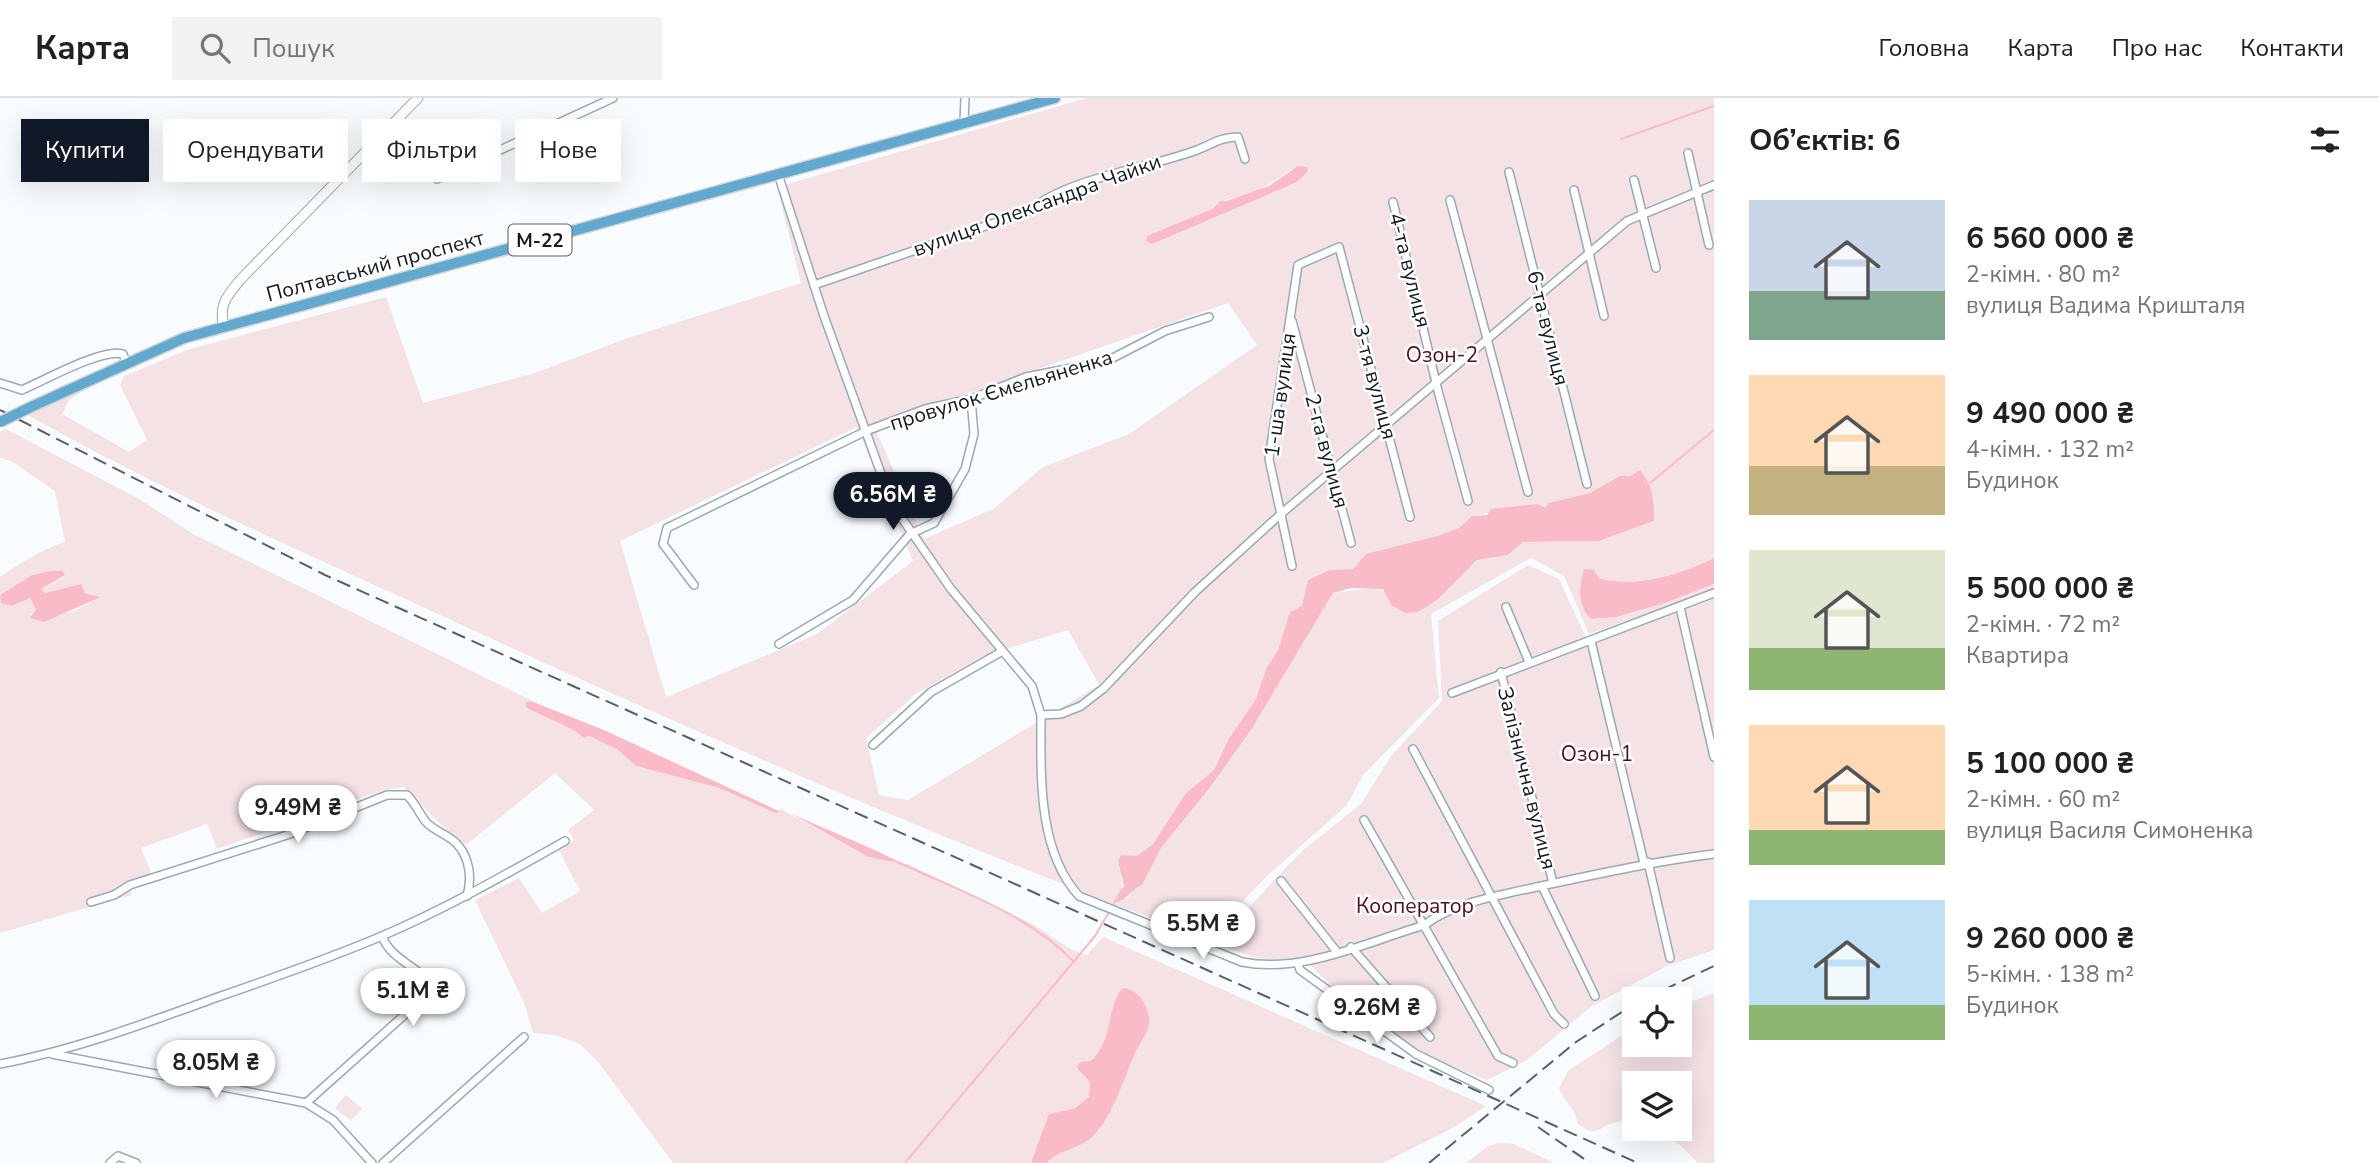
<!DOCTYPE html>
<html lang="uk">
<head>
<meta charset="utf-8">
<style>
  body { margin:0; font-family:"Nunito Sans",sans-serif; background:#f2f2f2; color:#202124; height:100vh; display:flex; flex-direction:column; font-size:26px; white-space:nowrap }
  * { box-sizing:border-box; margin:0 }
  p { font-size:23px; color:#757577 }
  .icon { flex:none; width:38px; height:38px; fill:none; stroke:currentColor; stroke-width:2; stroke-linecap:round; stroke-linejoin:round }
  .map { position:relative; flex:1; overflow:hidden }
  .sheet { display:flex; flex-direction:column; background:#fff; width:665px }
  .sheet>* { flex:none }
  .guide { position:absolute; left:21px; top:21px; width:665px; height:63px; display:flex; gap:14px }
  .tools { position:absolute; left:1622px; top:889px; display:grid; gap:14px }
  .tools a { display:grid; place-items:center; width:70px; height:70px; border-radius:0px; background:#fff; box-shadow:0 7px 28px #0002; font-size:35px }
  .price { position:absolute; translate:-50% -60px; padding:0 16px; border-radius:24px; background:#fff; color:#222; font-size:23px; line-height:46px; filter:drop-shadow(0 2px 4px #0008) }
  .price::after { content:''; position:absolute; left:50%; top:42px; width:21px; height:16px; margin-left:-10px; background:inherit; clip-path:polygon(0 0,100% 0,50% 100%) }
  .price.active { background:#111827; color:#fff }
  ul { padding:0; list-style:none }
  li { display:flex; align-items:center; gap:21px; height:175px; padding:0 35px }
  li span { display:grid; place-items:center; flex:none; width:196px; height:140px; border-radius:0px; color:#555 }
  li>.icon { margin-inline-start:auto }
  span .icon { width:84px; height:84px; fill:#fffc; stroke-width:1 }
  li b { font-size:30px }
  h2 { display:flex; justify-content:space-between; align-items:center; height:84px; padding:0 35px; font-size:30px }
  .tag { padding:0 24px; border-radius:0px; background:#fff; box-shadow:0 7px 28px #0002; font-size:24px; line-height:63px }
  .tag.active { background:#111827; color:#fff }
  header { display:flex; align-items:center; gap:42px; box-sizing:border-box; height:98px; padding:0 35px; background:#fff; border-bottom:2px solid #e0e0e0 }
  header strong { font-size:33px }
  nav { display:flex; gap:38px; margin-inline-start:auto; font-size:24px }
  .search { width:490px; height:63px; background:#f2f2f2; display:flex; align-items:center; gap:18px; box-sizing:border-box; padding:0 24px; border-radius:0px; color:#757577; font-size:26px }
  main { display:flex; flex:1; min-height:0 }
  .map>svg:first-child { display:block }
  .green { fill:#f4e2e5; fill-rule:evenodd }
  .water { fill:#fabbc8 }
  .lines { fill:none; stroke-linecap:round; stroke-linejoin:round }
  .stream { stroke:#fabbc8; stroke-width:2 }
  .minor-casing { stroke:#98aab5; stroke-width:10 }
  .tertiary-casing { stroke:#98aab5; stroke-width:11 }
  .trunk-casing { stroke:#d5d6d7; stroke-width:13 }
  .minor { stroke:#fff; stroke-width:7 }
  .tertiary { stroke:#fff; stroke-width:9 }
  .trunk { stroke:#63a8ce; stroke-width:10 }
  .rail { stroke:#5a6063; stroke-width:2; stroke-dasharray:14 7; stroke-linecap:butt }
  .trunk-bridge-casing { stroke:#d5d6d7; stroke-width:13; stroke-linecap:butt }
  .trunk-bridge { stroke:#63a8ce; stroke-width:10 }
  .labels { text-anchor:middle; stroke-width:5; stroke-linejoin:round; paint-order:stroke }
  .shield { fill:#fff; stroke:#5a5f62; stroke-width:2 }
  .shield-label { font-size:19px; font-weight:bold; fill:#141b1f }
  .street-label { font-size:21px; fill:#141b1f; stroke:#fff }
  .park-label { font-size:21px; fill:#4c0e22; stroke:#fff }
</style>
</head>
<body>
<header>
<strong>Карта</strong>
<div class="search"><svg class="icon" aria-label="search" viewBox="0 0 24 24"><circle cx="10" cy="10" r="6"/><path d="M15 15l6 6"/></svg>Пошук</div>
<nav><a>Головна</a><a>Карта</a><a>Про нас</a><a>Контакти</a></nav>
</header>
<main>
<div class="map">
<svg width="1714" height="1065" viewBox="0 0 1714 1065">
  <rect width="100%" height="100%" fill="#f8fcfe"/>
  <g class="green">
    <path d="M1087,0H1714V460C1680,476 1636,491 1599,480L1591,521C1634,520 1673,500 1714,486V492L1589,536L1564,478L1531,460L1431,516L1439,600L1363,677L1347,707L1266,779L1207,841C955,748 710,641 466,529C319,461 169,397 28,317L107,278L70,301L62,316L129,354L147,342L120,287L124,278L190,251L386,199L423,305L535,275L625,241L801,185L777,89ZM1292,71L1301,82L1147,146L1212,111L1217,104L1258,93ZM1228,205L1257,247L1129,336L1043,369L995,410L924,441L874,328ZM857,329L913,463L817,536L666,599L620,443ZM1640,372L1655,402L1654,423L1599,443L1523,444L1508,457L1478,462L1453,484L1386,494L1374,490L1333,495L1251,632L1211,690L1161,750L1128,800L1123,799L1119,763L1137,758L1153,746L1186,695L1214,672L1228,642L1256,601L1266,571L1278,552L1290,514L1302,508L1330,472L1353,471L1459,430L1472,418L1537,406L1547,410L1548,405L1590,395L1618,378H1630ZM1068,532L1099,587L908,702L879,697L866,640L916,596L983,558Z"/>
    <path d="M6,331L141,402L193,436L531,602L526,604C544,620 565,624 584,640L589,638L618,652L636,668L719,690L775,715L781,711L868,759L910,767L1036,828L1070,851L1087,857L1103,839L1486,1008L1453,1030L1383,1065H673L599,965L580,946L554,937L533,935L524,905L475,802L519,780L542,815L580,793L559,752L574,742L568,732L594,712L555,675L466,747L449,735L404,689L384,692L217,751L207,726L141,750L154,782L131,789V797L0,835V503L12,508L30,500L36,511L30,517L72,514L101,499C73,491 74,487 45,496L41,491L65,478L63,473L32,477L0,497V479C16,467 47,449 65,444L55,393L13,364L0,360V334Z"/>
    <path d="M1528,467L1559,481L1586,540L1714,496V852L1669,867L1592,908L1527,962L1487,982C1418,958 1353,915 1304,860C1270,865 1247,860 1216,844L1302,753L1361,706L1391,658L1442,603L1438,523Z"/>
    <path d="M1714,895V1065H1698L1680,1047L1655,1031H1680V985H1634V1026C1629,1025 1622,1023 1616,1024C1597,1029 1598,1041 1578,1026C1575,1009 1564,1004 1559,990L1569,972L1634,930V947H1680V908Z"/>
    <polygon points="346,997 362,1011 351,1023 335,1010"/>
    <polygon points="1497,1045 1514,1046 1554,1065 1466,1065 1487,1049"/>
  </g>
  <g class="water">
    <polygon points="1298,68 1307,69 1308,73 1297,84 1152,146 1146,143 1147,138 1212,111 1220,103 1226,103 1269,88"/>
    <path d="M1640,372C1653,389 1655,402 1654,423L1599,443L1523,444L1508,457L1477,462L1437,502L1418,514L1405,515L1391,507L1383,491L1351,490L1333,495L1251,632L1210,690L1161,750L1142,787C1131,791 1126,804 1115,804L1124,788L1118,763L1121,757L1137,758L1153,746L1186,695L1214,672L1228,642L1256,601L1266,571L1278,552L1290,514L1302,508L1308,482L1330,472L1353,471L1366,456L1437,438L1459,430L1472,418L1487,417L1491,411L1537,406L1546,410L1548,405L1590,395L1619,378H1630Z"/>
    <path d="M1714,460V486L1662,506L1616,519L1591,521C1577,507 1579,489 1584,471L1594,472L1599,480C1636,491 1681,476 1714,460Z"/>
    <polygon points="52,473 63,473 65,477 41,491 45,495 81,486 85,495 101,499 44,524 30,520 36,511 30,500 12,508 1,505 0,497 32,477"/>
    <path d="M531,603L604,632L781,714L775,715L719,690L636,668L618,652L589,638L584,640C566,625 546,621 526,609V604Z"/>
    <polygon points="792,716 877,753 891,760 893,764 868,759"/>
    <path d="M1123,890C1138,890 1151,910 1149,926C1148,935 1139,946 1135,955C1123,982 1114,1016 1093,1038C1080,1051 1057,1052 1047,1065H1031L1049,1016L1074,1011L1089,999L1090,984L1077,970L1078,966C1085,961 1087,966 1093,961C1114,939 1107,905 1123,890Z"/>
  </g>
  <g class="lines">
    <g class="stream">
      <polyline points="1621,41 1714,8"/>
      <polyline points="1650,385 1714,332"/>
      <path d="M891,761C952,790 1026,814 1073,863"/>
      <polyline points="1112,809 1122,791"/>
      <polyline points="905,1065 1095,838 1109,814"/>
    </g>
    <g class="minor-casing">
      <g id="minor">
        <polyline points="964,25 965,0"/>
        <polyline points="1688,55 1709,147"/>
        <polyline points="1509,74 1587,386"/>
        <polyline points="778,76 824,218 892,406 951,491 1032,588 1041,617 1061,616 1081,608 1104,590 1195,494 1282,415 1627,123 1714,87"/>
        <polyline points="437,81 613,0"/>
        <polyline points="1634,82 1656,170"/>
        <polyline points="1574,92 1604,218"/>
        <polyline points="1450,102 1528,394"/>
        <polyline points="1393,104 1438,293 1468,403"/>
        <path d="M814,187L1029,113C1067,80 1149,70 1197,52C1212,46 1221,39 1238,39L1245,61"/>
        <polyline points="1292,223 1351,445"/>
        <path d="M0,285L22,292C43,283 102,250 123,256L126,264"/>
        <polyline points="1292,468 1269,361 1298,167 1339,149 1410,419"/>
        <polyline points="694,487 663,446 667,430 866,333 925,311 971,301 1026,279 1107,263 1165,233 1209,219"/>
        <polyline points="1506,509 1529,564"/>
        <polyline points="1680,509 1714,659"/>
        <polyline points="1591,543 1644,765"/>
        <polyline points="779,546 853,502 910,436 934,425 965,371 974,336 971,301"/>
        <polyline points="1501,574 1553,785"/>
        <polyline points="1452,595 1714,495"/>
        <path d="M1041,617C1041,676 1037,752 1079,798L1242,864C1303,876 1366,844 1425,827C1453,804 1510,795 1546,787C1602,775 1657,763 1714,756"/>
        <polyline points="873,647 931,594 1001,554"/>
        <polyline points="1413,651 1554,916 1564,926"/>
        <polyline points="1364,722 1498,958 1513,965"/>
        <polyline points="1648,764 1670,860"/>
        <polyline points="1281,783 1337,854"/>
        <polyline points="1542,788 1595,898"/>
        <path d="M91,804L114,797L130,787L287,737L387,697H407C415,705 419,715 426,724C434,733 449,737 457,746C470,760 472,781 467,798"/>
        <polyline points="1351,849 1430,939"/>
        <polyline points="1298,866 1300,872 1416,956 1489,992"/>
        <polyline points="52,956 306,1005 333,1022 372,1065"/>
        <path d="M0,966C75,952 146,925 218,899C273,880 328,861 382,838C445,811 505,777 565,743"/>
        <path d="M306,1005L429,895L432,890C422,869 391,863 382,838"/>
        <polyline points="110,1065 118,1058 136,1065"/>
        <polyline points="383,1065 524,939"/>
      </g>
    </g>
    <g class="tertiary-casing">
      <path id="tertiary" d="M224,229C218,207 227,198 241,181L418,0"/>
    </g>
    <g class="trunk-casing">
      <polyline id="trunk" points="33,308 184,240 1055,0"/>
    </g>
    <use href="#minor" class="minor"/>
    <use href="#tertiary" class="tertiary"/>
    <use href="#trunk" class="trunk"/>
    <g class="rail">
      <polyline points="0,312 325,477 1638,1065"/>
      <polyline points="1644,901 1714,868"/>
      <polyline points="1538,1029 1590,1065"/>
      <polyline points="1429,1065 1576,944 1634,906"/>
    </g>
    <g class="trunk-bridge-casing">
      <polyline id="trunk-bridge" points="0,324 33,308"/>
    </g>
    <use href="#trunk-bridge" class="trunk-bridge"/>
  </g>
  <g class="labels">
    <rect class="shield" x="508.5" y="126.5" width="63" height="31" rx="5"/>
    <g class="shield-label">
      <text x="540" y="149">М-22</text>
    </g>
    <g class="street-label">
      <text transform="translate(1037 107) rotate(-20)" y="7">вулиця Олександра Чайки</text>
      <text transform="translate(375 168) rotate(-15)" y="7">Полтавський проспект</text>
      <text transform="translate(1410 172) rotate(76)" y="7">4-та вулиця</text>
      <text transform="translate(1548 230) rotate(76)" y="7">6-та вулиця</text>
      <text transform="translate(1375 284) rotate(75)" y="7">3-тя вулиця</text>
      <text transform="translate(1001 292) rotate(-17)" y="7">провулок Ємельяненка</text>
      <text transform="translate(1280 297) rotate(-82)" y="7">1-ша вулиця</text>
      <text transform="translate(1327 353) rotate(75)" y="7">2-га вулиця</text>
      <text transform="translate(1527 680) rotate(76)" y="7">Залізнична вулиця</text>
    </g>
    <g class="park-label">
      <text x="1442" y="264">Озон-2</text>
      <text x="1597" y="663">Озон-1</text>
      <text x="1415" y="815">Кооператор</text>
    </g>
  </g>
</svg>
<div class="tools">
<a><svg class="icon" aria-label="locate" viewBox="0 0 24 24"><circle cx="12" cy="12" r="6"/><path d="M12 2v4M12 18v4M2 12h4M18 12h4"/></svg></a>
<a><svg class="icon" aria-label="layers" viewBox="0 0 24 24"><path d="M12 4l9 5-9 5-9-5zM3 14l9 5 9-5"/></svg></a>
</div>
<b class="price active" style="left:893px;top:434px">6.56M ₴</b>
<b class="price" style="left:298px;top:747px">9.49M ₴</b>
<b class="price" style="left:1203px;top:863px">5.5M ₴</b>
<b class="price" style="left:413px;top:930px">5.1M ₴</b>
<b class="price" style="left:1377px;top:947px">9.26M ₴</b>
<b class="price" style="left:216px;top:1002px">8.05M ₴</b>
<div class="guide">
<a class="tag active">Купити</a>
<a class="tag">Орендувати</a>
<a class="tag">Фільтри</a>
<a class="tag">Нове</a>
</div>
</div>
<section class="sheet">
<h2>Об’єктів: 6<svg class="icon" aria-label="filters" viewBox="0 0 24 24"><path d="M4 7h16M4 17h16"/><circle cx="9" cy="7" r="2"/><circle cx="15" cy="17" r="2"/></svg></h2>
<ul>
<li><span style="background:linear-gradient(#c9d6e8 65%,#7fa58c 0)"><svg class="icon" aria-label="home" viewBox="0 0 24 24"><path d="M3 11l9-7 9 7M6 9v11h12V9"/></svg></span><div><b>6 560 000 ₴</b><p>2-кімн. · 80 m²</p><p>вулиця Вадима Кришталя</p></div></li>
<li><span style="background:linear-gradient(#ffd9b3 65%,#c2b280 0)"><svg class="icon" aria-label="home" viewBox="0 0 24 24"><path d="M3 11l9-7 9 7M6 9v11h12V9"/></svg></span><div><b>9 490 000 ₴</b><p>4-кімн. · 132 m²</p><p>Будинок</p></div></li>
<li><span style="background:linear-gradient(#dfe7d0 70%,#8fb573 0)"><svg class="icon" aria-label="home" viewBox="0 0 24 24"><path d="M3 11l9-7 9 7M6 9v11h12V9"/></svg></span><div><b>5 500 000 ₴</b><p>2-кімн. · 72 m²</p><p>Квартира</p></div></li>
<li><span style="background:linear-gradient(#ffd9b3 75%,#8fb573 0)"><svg class="icon" aria-label="home" viewBox="0 0 24 24"><path d="M3 11l9-7 9 7M6 9v11h12V9"/></svg></span><div><b>5 100 000 ₴</b><p>2-кімн. · 60 m²</p><p>вулиця Василя Симоненка</p></div></li>
<li><span style="background:linear-gradient(#bfe0f5 75%,#8fb573 0)"><svg class="icon" aria-label="home" viewBox="0 0 24 24"><path d="M3 11l9-7 9 7M6 9v11h12V9"/></svg></span><div><b>9 260 000 ₴</b><p>5-кімн. · 138 m²</p><p>Будинок</p></div></li>
</ul>
</section>
</main>
</body>
</html>
